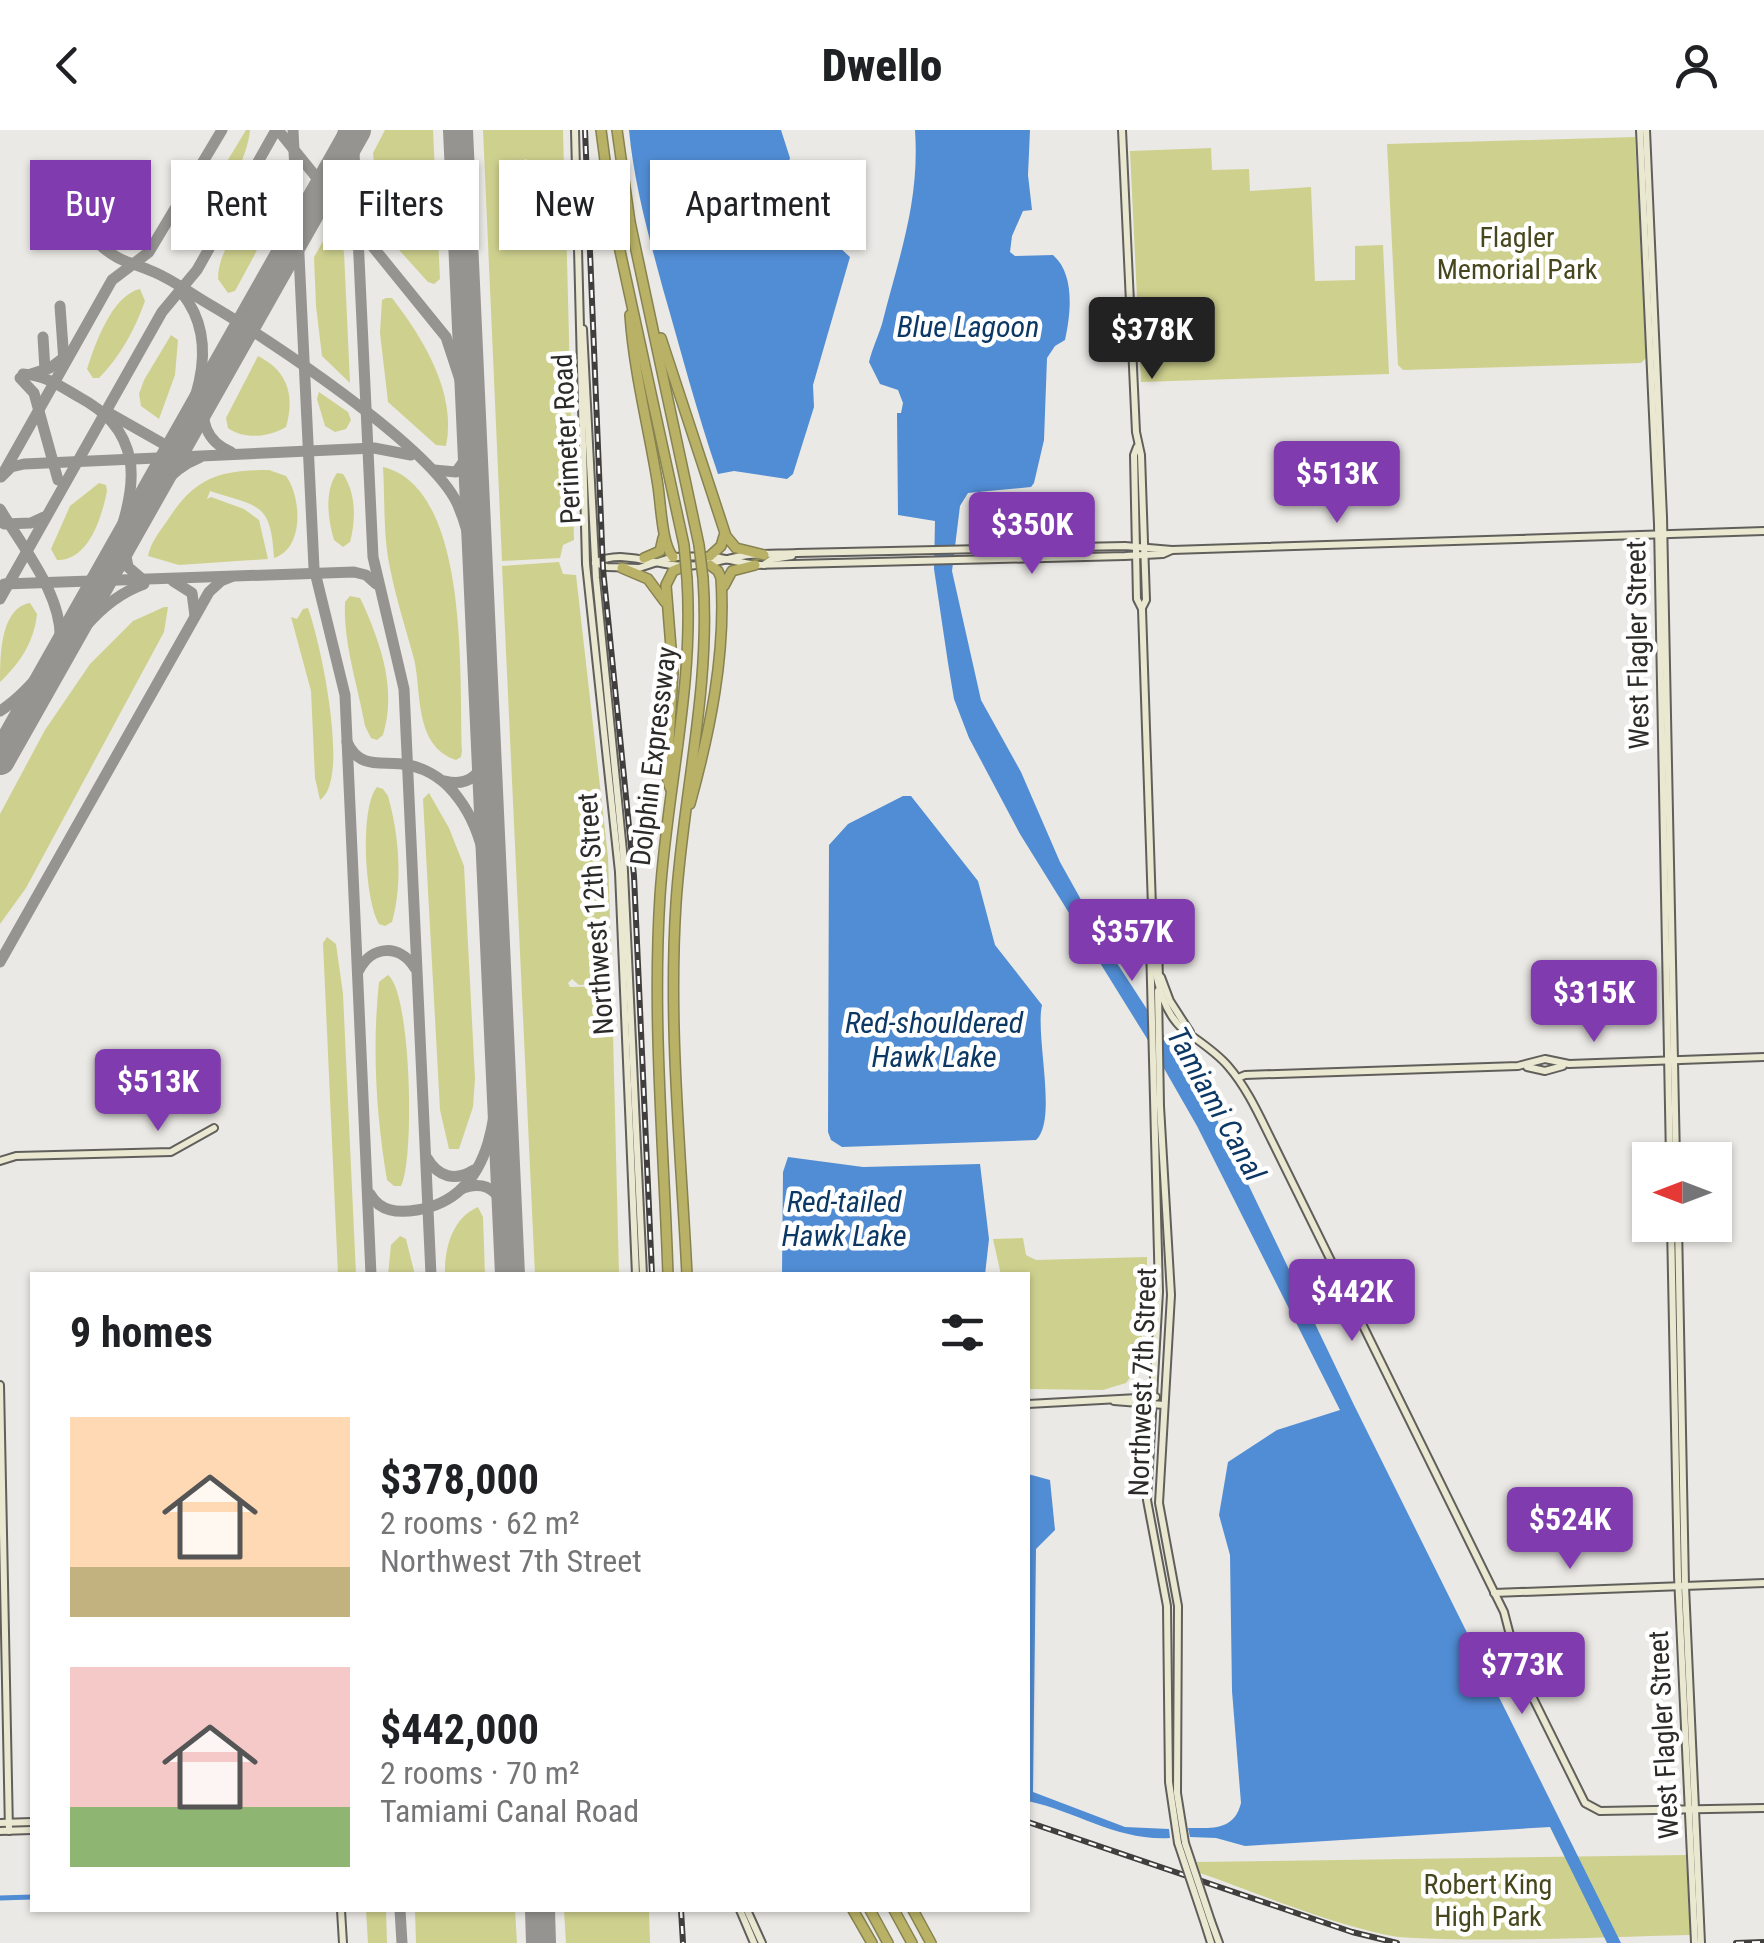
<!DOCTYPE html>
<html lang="en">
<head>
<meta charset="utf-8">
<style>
  body { margin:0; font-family:"Roboto Condensed",sans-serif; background:#f2f2f2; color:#202124; height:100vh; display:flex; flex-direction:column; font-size:38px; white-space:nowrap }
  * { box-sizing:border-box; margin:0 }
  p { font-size:32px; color:#757577 }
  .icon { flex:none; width:55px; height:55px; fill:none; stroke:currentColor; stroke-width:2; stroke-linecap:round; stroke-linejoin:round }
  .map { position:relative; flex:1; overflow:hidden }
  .drawer { position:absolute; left:30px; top:1142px; width:1000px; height:640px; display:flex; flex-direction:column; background:#fff; border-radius:0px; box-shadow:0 2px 8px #0004 }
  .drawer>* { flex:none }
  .guide { position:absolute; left:30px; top:30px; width:1000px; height:90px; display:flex; gap:20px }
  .needle { width:65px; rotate:270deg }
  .tools { position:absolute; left:1632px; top:1012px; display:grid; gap:20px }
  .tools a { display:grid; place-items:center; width:100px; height:100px; border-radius:0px; background:#fff; box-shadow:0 2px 8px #0004; font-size:50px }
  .price { position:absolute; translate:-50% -85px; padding:0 22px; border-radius:10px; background:#803baf; color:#fff; font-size:32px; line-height:65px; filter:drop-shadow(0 2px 5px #0008) }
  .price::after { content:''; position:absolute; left:50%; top:60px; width:30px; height:22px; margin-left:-15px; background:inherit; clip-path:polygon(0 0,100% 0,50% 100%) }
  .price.selected { background:#222; color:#fff }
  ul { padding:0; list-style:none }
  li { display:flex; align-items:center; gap:30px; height:250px; padding:0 40px }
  li span { display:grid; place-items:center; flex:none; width:280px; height:200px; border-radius:0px; color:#555 }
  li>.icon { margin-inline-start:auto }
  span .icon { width:120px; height:120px; fill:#fffc; stroke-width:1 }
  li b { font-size:42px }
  h2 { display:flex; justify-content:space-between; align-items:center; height:120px; padding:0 40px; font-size:42px }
  .pill { padding:0 35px; border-radius:0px; background:#fff; box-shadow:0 2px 8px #0004; font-size:35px; line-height:90px }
  .pill.selected { background:#803baf; color:#fff }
  header { display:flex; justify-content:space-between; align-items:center; height:130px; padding:0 40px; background:#fff; font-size:45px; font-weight:800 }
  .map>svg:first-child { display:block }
  .green { fill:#ced18e }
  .water { fill:#518dd4 }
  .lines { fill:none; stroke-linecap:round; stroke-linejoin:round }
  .canal { stroke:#518dd4; stroke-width:5 }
  .taxiway { stroke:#969491; stroke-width:11 }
  .runway { stroke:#969491; stroke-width:30 }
  .secondary-casing { stroke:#605f5b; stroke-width:10 }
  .highway-casing { stroke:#878251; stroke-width:12 }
  .secondary { stroke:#eae8d1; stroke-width:6 }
  .highway { stroke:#b8b166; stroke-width:9 }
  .rail-casing { stroke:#403f3d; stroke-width:6 }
  .rail { stroke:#fff; stroke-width:2.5; stroke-dasharray:8; stroke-linecap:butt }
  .secondary-bridge-casing { stroke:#605f5b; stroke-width:10; stroke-linecap:butt }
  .highway-bridge-casing { stroke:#878251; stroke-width:12; stroke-linecap:butt }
  .secondary-bridge { stroke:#eae8d1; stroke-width:6 }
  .highway-bridge { stroke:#b8b166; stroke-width:9 }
  .labels { text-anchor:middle; stroke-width:9; stroke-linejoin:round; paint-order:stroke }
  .park-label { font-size:28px; fill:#46471d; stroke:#fff }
  .street-label { font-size:28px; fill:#2c2b29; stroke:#fff }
  .water-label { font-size:30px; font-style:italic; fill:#0c3865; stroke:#fff }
</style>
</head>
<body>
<header><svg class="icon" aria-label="back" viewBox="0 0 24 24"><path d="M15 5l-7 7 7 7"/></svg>Dwello<svg class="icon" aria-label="person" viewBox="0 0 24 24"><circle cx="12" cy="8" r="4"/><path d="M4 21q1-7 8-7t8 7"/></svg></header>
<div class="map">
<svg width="1764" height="1813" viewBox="0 0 1764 1813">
  <rect width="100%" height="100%" fill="#ebe9e5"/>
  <g class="green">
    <path d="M246,0H250C248,31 209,103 184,120L188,96Z"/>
    <polygon points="385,0 433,0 440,149 434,154 428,152 390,110 379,88 373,23"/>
    <polygon points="483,0 563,0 564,39 532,41 526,29 519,33 523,43 538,46 558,42 565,48 574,410 563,415 560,428 502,431"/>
    <polygon points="1635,7 1646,228 1641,233 1403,240 1398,235 1387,14"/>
    <polygon points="1211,18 1212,40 1249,39 1250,61 1311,57 1315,151 1355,150 1355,116 1383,115 1389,244 1141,252 1130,21"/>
    <path d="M265,70L270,71C271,102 249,134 235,161L228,163L218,149C218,118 244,90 265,70Z"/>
    <polygon points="333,94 344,122 350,253 322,226 316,176 314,127"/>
    <path d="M140,159L145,171C135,199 120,227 99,248H93L87,239C95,214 112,165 140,159Z"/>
    <path d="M386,168H392C423,208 457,263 446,316L436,315L388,272L380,203L382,170Z"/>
    <polygon points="171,205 178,210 175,245 159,289 141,276 139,264 144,250"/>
    <path d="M258,226C288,241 295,266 286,297C269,307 244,310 228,298L226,288Z"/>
    <polygon points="319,262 348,282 351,290 346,299 335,302 325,296 317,269"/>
    <path d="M383,337C471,358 459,551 462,621L461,627L456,630C414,616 422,563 414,529C406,499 396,469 390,438C383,406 385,370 383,337Z"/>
    <path d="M269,340L286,346C302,368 304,419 274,428C271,372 259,377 210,361L207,369L211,367L244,379L259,390L268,429L179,435L148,426C150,414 159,402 167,391C195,347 219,340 269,340Z"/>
    <path d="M337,343L343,344C356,363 356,390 350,412L343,417L334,410C328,390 324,361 337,343Z"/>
    <path d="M99,353L106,355L107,361C102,386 89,431 57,430L51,419L70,376Z"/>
    <polygon points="559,432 563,444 576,445 608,727 612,853 579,855 572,849 568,853 570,857 610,856 612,864 619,1145 535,1145 502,436"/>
    <path d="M350,466L360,468L363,474C381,515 397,560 383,605L377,610L371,608L365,596C358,556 343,513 345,472Z"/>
    <path d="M30,473L37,484C34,512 20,533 0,552C0,527 0,478 30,473Z"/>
    <polygon points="164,477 168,477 164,502 26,758 0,794 0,684 45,600 90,534 133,491"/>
    <path d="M308,478C320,510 351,650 320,670L315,648L311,561L291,487L297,489L303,479Z"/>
    <path d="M377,657L383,659L388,666C399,705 403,753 392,792L385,796L379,794C365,772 359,678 377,657Z"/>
    <polygon points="429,663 449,698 464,736 475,949 473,977 459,1019 449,1019 440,980 423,669"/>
    <polygon points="327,807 336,814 343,864 356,1145 338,1145 323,813"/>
    <path d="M388,845C411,862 415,1028 401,1056H394L387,1050C376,985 372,917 379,852Z"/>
    <path d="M478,1077L483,1087L485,1145H445C444,1119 452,1088 478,1077Z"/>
    <polygon points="400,1106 406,1109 415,1145 388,1145 391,1115"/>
    <polygon points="1023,1108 1026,1125 1036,1130 1147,1127 1147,1178 1136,1240 1126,1253 1103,1260 1028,1259 1028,1145 1001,1145 993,1109"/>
    <path d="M1686,1725L1690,1805C1598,1807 1487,1813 1398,1807C1337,1797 1260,1764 1200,1743L1197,1732Z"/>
    <polygon points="366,1780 386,1780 387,1813 368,1813"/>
    <polygon points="415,1780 515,1780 517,1813 416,1813"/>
    <polygon points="564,1780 649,1780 650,1813 566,1813"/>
  </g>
  <g class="water">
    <path d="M629,0H781L790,28L781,58L799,80L850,127L813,255L814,277L793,344L787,349L734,341L718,344C697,283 681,221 663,159C649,107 634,54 629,0Z"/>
    <path d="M915,0H1030L1028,45L1032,80L1023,81L1012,106L1010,122L1015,126L1053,125C1075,144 1071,183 1065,210L1055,216L1047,228L1044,310L1034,353L1031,357L968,363L960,376L952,441L981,570L1021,642L1060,732L1113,827L1213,981L1354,1275L1621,1813H1607L1550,1697L1245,1716L1216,1708L1190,1707L1188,1698C1212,1698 1234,1701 1241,1673L1232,1561L1230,1425L1219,1385L1228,1332L1277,1300L1340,1280L1197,996L1146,907L1020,704L969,608L954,569L948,533L934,439L935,391L898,385L897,283H901L903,273L898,260L880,254L869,232C872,219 878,207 882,194C899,126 920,72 915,0Z"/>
    <path d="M903,666H911L978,751L995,815L1042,875C1035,907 1058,990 1036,1010L842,1017L831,1010L828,1002L829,715L848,694Z"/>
    <polygon points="788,1027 863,1037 980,1034 989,1109 985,1145 782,1145 783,1042"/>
    <path d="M1028,1344L1050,1350L1055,1400L1036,1419L1033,1662L1125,1697L1169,1699L1170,1708C1117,1711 1078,1682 1028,1671Z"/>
  </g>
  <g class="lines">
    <polyline class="canal" points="0,1768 32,1767"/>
    <g class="taxiway">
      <polyline points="278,0 446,207 464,262 475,370"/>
      <polyline points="293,0 314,438 345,565 371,1145"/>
      <polyline points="353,0 373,427 404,559 431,1145"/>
      <path d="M248,53C267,41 285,46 294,66"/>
      <polyline points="324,56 344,0"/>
      <path d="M100,115C120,133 132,132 154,142C173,150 190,163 207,173C266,207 430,316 457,373C477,417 477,469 481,516"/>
      <polyline points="269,154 294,84"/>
      <polyline points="60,176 64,232"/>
      <polyline points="43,207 45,240"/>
      <polyline points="31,244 50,238 67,225"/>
      <polyline points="20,248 34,263 58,350"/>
      <path d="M207,265C199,290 206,311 231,322"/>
      <polyline points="109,283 176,321"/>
      <polyline points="5,340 112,150 149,122 222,0"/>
      <polyline points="434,340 456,342 470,323"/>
      <polyline points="1,347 11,337 24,334 374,318 411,325"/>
      <path d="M148,369C177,308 233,227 182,163"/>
      <path d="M0,379C23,418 64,467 60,513"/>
      <polyline points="4,394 31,393 44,387"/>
      <polyline points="124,415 128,437 142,449"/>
      <path d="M118,422C141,388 158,344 199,328"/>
      <polyline points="173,451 192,463 195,486"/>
      <polyline points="4,454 354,442 366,445 376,454"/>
      <polyline points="0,469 162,182 197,140 276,0"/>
      <path d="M0,581C58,545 142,399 130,330C124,299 105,281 79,267C60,256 45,245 23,244"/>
      <path d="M23,590C57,541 83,476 144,454"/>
      <path d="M347,612C360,641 383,630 408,635C429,639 447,652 459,669C492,713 490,775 495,827"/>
      <path d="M445,651C469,657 482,644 486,621"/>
      <polyline points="0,832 209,462 221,451 231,447"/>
      <path d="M359,840C372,815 400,814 415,838"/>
      <path d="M427,1028C438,1047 455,1052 474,1040"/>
      <path d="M461,1059C491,1047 504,1068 508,1094"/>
      <path d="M370,1064C380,1082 398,1083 417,1080C508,1065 497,949 498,881"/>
      <polyline points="400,1780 402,1813"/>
    </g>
    <g class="runway">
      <polyline points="458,0 510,1145"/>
      <polyline points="0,630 356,0"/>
      <polyline points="540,1780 541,1813"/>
    </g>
    <g class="secondary-casing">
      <g id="secondary">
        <polyline points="575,0 586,434 619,742 636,1145"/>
        <polyline points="1122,0 1136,302 1141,325 1146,470 1142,478"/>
        <polyline points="1640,0 1658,394 1670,1030"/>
        <polyline points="1646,0 1663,387 1676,1030"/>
        <polyline points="583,199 596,448 623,721 643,1145"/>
        <polyline points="1137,317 1134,325 1137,469 1142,479 1153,807 1150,814 1159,1162 1147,1370 1167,1476 1169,1652 1178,1713"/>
        <path d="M595,433C618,420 648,432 672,435C701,438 715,431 742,426C760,423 779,424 797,423L1125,416L1172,420L1764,401"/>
        <polyline points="595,433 607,437 639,438 673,427 710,426 755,435 1125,426 1163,424 1172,420"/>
        <polyline points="764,435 772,429 792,426"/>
        <polyline points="1154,808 1158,815 1159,849"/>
        <path d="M1153,830C1158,855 1164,884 1185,901C1200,912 1216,922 1228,936C1247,958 1259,985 1272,1011L1504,1482L1519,1540L1585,1673L1600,1681L1764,1678"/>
        <polyline points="1161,847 1170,871 1190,902"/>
        <polyline points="1158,861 1160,976 1171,1165 1159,1373 1178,1476 1177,1663 1185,1713"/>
        <polyline points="1527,937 1545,941 1563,936"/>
        <polyline points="1238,948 1245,945 1518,936 1545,929 1569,934 1764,927"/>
        <polyline points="0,1031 16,1026 171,1022 214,998"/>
        <polyline points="1671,1095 1678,1446 1695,1813"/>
        <polyline points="1678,1095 1685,1456 1701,1813"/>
        <polyline points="0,1255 9,1701"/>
        <polyline points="1114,1271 1164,1275"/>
        <polyline points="1028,1274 1156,1267"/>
        <polyline points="1494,1463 1764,1453"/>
        <polyline points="0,1693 32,1692"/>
        <polyline points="0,1701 32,1700"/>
        <polyline points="341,1780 343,1813"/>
        <polyline points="740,1780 754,1813"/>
        <polyline points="747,1780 762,1813"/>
        <polyline points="1211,1791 1219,1813"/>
        <polyline points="1205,1794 1211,1813"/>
      </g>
    </g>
    <g class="highway-casing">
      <g id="highway">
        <polyline points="601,0 612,84 684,415"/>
        <polyline points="617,0 630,92 699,415"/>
        <path d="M630,185C634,242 648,295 657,350C661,370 661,413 673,427"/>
        <polyline points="661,208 726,406 736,418 764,425"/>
        <polyline points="710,426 721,416 724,406"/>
        <polyline points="644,428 660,421 663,408"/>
        <polyline points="622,438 648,449 665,472"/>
        <polyline points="724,456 732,441 755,435"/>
        <polyline points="670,658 667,647 673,543 666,455 673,441 687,435"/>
        <path d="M690,674C710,601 726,524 721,448L718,441L710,435"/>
        <path d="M668,1145C664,1019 652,892 660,766C667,659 694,557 687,449"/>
        <path d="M687,1145C681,1022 668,896 676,773C683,664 711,558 703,448"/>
        <polyline points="853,1780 872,1813"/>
        <polyline points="870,1780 888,1813"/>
        <polyline points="894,1780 912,1813"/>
        <polyline points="913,1780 931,1813"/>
      </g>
    </g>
    <use href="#secondary" class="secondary"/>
    <use href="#highway" class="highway"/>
    <g class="rail-casing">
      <g id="rail">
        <polyline points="585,0 603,439 634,746 652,1145"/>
        <polyline points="1028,1692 1352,1802 1397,1813"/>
        <polyline points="681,1780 683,1813"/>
        <polyline points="1736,1813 1764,1812"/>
      </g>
    </g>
    <use href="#rail" class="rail"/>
    <g class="secondary-bridge-casing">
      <g id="secondary-bridge">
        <polyline points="1178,1713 1205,1794"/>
        <polyline points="1185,1713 1211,1791"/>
      </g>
    </g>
    <g class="highway-bridge-casing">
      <g id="highway-bridge">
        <polyline points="684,415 687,449"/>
        <polyline points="699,415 703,448"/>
      </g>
    </g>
    <use href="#secondary-bridge" class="secondary-bridge"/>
    <use href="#highway-bridge" class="highway-bridge"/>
  </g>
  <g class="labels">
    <g class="park-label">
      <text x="1517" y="117">Flagler<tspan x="1517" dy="32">Memorial Park</tspan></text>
      <text x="1488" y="1764">Robert King<tspan x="1488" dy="32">High Park</tspan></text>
    </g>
    <g class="street-label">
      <text transform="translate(566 309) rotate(-93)" y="10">Perimeter Road</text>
      <text transform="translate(1637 515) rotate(-91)" y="10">West Flagler Street</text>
      <text transform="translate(653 626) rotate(-83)" y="10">Dolphin Expressway</text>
      <text transform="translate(595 784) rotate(-94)" y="10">Northwest 12th Street</text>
      <text transform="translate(1142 1252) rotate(-88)" y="10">Northwest 7th Street</text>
      <text transform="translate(1663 1605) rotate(-93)" y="10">West Flagler Street</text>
    </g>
    <g class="water-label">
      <text x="968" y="207">Blue Lagoon</text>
      <text x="934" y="903">Red-shouldered<tspan x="934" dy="34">Hawk Lake</tspan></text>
      <text transform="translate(1216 974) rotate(61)" y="10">Tamiami Canal</text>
      <text x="844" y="1082">Red-tailed<tspan x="844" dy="34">Hawk Lake</tspan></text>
    </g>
  </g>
</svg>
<div class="tools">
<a><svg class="needle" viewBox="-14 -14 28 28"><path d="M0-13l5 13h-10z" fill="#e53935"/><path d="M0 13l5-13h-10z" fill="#757577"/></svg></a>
</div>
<b class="price selected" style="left:1152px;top:252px">$378K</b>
<b class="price" style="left:1337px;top:396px">$513K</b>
<b class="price" style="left:1032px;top:447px">$350K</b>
<b class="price" style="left:1132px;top:854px">$357K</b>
<b class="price" style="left:1594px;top:915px">$315K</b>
<b class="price" style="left:158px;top:1004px">$513K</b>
<b class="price" style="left:1352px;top:1214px">$442K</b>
<b class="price" style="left:1570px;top:1442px">$524K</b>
<b class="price" style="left:1522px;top:1587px">$773K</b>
<div class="guide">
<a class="pill selected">Buy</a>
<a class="pill">Rent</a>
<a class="pill">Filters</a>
<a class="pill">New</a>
<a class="pill">Apartment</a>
</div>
<section class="drawer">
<h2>9 homes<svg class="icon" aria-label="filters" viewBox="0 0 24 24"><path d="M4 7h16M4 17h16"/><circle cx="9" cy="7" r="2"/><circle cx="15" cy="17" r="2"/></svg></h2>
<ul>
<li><span style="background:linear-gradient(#ffd9b3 75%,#c2b280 0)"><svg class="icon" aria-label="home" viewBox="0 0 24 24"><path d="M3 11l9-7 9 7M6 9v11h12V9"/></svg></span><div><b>$378,000</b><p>2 rooms · 62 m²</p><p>Northwest 7th Street</p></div></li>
<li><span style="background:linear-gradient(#f6c9c9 70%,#8fb573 0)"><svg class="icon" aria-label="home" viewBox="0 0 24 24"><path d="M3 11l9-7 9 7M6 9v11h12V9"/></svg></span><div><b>$442,000</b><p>2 rooms · 70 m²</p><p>Tamiami Canal Road</p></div></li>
</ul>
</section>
</div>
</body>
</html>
